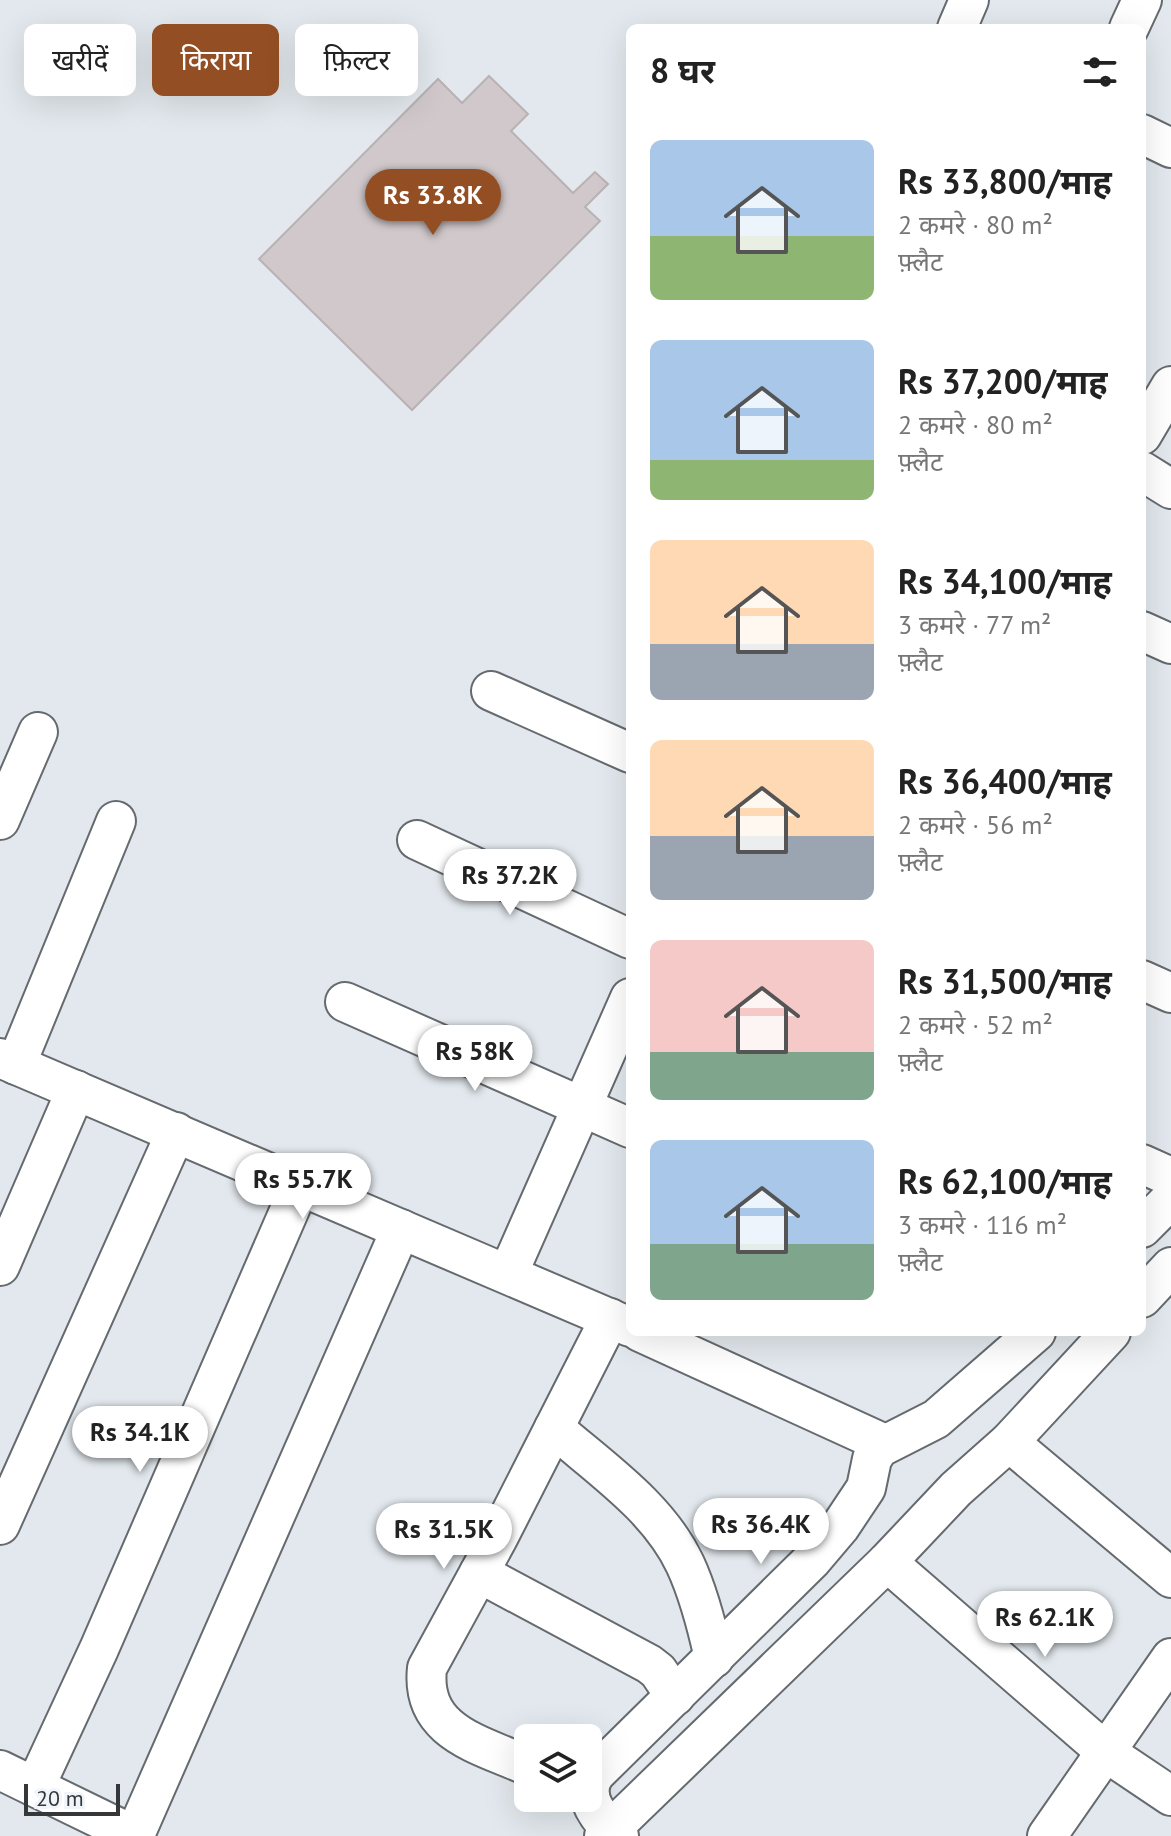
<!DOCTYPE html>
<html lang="hi">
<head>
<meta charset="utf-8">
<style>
  body { margin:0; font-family:"PT Sans","Noto Sans Devanagari",sans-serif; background:#f6f6f6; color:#222; height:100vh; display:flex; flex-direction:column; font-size:30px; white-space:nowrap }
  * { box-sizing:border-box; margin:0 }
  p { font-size:26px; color:#767676 }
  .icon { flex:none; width:44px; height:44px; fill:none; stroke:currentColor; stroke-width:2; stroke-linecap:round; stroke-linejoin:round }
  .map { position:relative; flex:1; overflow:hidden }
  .sheet { position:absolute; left:626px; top:24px; width:520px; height:1312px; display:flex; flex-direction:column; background:#fff; border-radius:12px; box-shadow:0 8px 32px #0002 }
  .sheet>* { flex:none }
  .hud { position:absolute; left:24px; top:24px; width:482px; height:72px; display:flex; gap:16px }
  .controls { position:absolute; left:514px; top:1724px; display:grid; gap:16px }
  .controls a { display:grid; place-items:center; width:88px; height:88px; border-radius:12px; background:#fff; box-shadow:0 8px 32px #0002; font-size:40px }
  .scale { position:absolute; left:24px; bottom:20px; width:96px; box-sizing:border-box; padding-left:8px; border:4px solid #353739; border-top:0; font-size:22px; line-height:28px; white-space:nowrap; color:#353739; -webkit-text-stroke:6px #f0f5fb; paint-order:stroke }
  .price { position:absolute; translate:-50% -68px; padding:0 18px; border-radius:28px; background:#fff; color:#222; font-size:26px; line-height:52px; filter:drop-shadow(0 2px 4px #0008) }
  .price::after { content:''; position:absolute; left:50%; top:48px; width:24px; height:18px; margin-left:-12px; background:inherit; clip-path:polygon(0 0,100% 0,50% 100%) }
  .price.current { background:#934e23; color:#fff }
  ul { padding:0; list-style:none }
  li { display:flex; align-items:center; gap:24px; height:200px; padding:0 24px }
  li span { display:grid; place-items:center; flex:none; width:224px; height:160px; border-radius:12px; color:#555 }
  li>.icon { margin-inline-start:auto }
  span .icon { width:96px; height:96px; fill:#fffc; stroke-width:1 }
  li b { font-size:34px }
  h2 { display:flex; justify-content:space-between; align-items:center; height:96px; padding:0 24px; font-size:34px }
  .chip { padding:0 28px; border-radius:12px; background:#fff; box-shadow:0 8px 32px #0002; font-size:28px; line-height:72px }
  .chip.current { background:#934e23; color:#fff }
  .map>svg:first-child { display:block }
  .building { fill:#d0c8ca; stroke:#b9b1b3; stroke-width:2 }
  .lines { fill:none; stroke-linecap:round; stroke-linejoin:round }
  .street-casing { stroke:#646a6e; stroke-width:42 }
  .street { stroke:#fff; stroke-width:38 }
</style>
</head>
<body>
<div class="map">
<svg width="1171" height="1836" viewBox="0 0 1171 1836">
  <rect width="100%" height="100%" fill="#e2e8ed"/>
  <polygon class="building" points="489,76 528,114 511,131 573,193 595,172 608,184 585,207 600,221 412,410 259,259 438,79 462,103"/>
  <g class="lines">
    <g class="street-casing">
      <g id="street">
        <polyline points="957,28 969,0"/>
        <polyline points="1129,28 1142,0"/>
        <polyline points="1142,134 1171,148"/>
        <polyline points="1142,435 1171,386"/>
        <polyline points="1142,471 1171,489"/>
        <polyline points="1142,631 1171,644"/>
        <polyline points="491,691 630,753"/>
        <polyline points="0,820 38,732"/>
        <polyline points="417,840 630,939"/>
        <polyline points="1142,980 1171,993"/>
        <polyline points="345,1002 630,1128"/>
        <polyline points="0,1058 630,1327"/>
        <polyline points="16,1065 116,821"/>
        <polyline points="1142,1164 1171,1177"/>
        <polyline points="1142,1228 1171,1199"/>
        <polyline points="0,1266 76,1090"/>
        <polyline points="508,1274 630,998"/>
        <polyline points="1142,1298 1171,1267"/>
        <polyline points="640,1332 885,1444"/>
        <path d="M554,1428C601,1469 658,1507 685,1564C699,1594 707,1626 714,1658"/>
        <polyline points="1009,1442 1171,1578"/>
        <polyline points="0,1525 176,1132"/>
        <polyline points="887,1562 1107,1753 1171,1796"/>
        <polyline points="479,1573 649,1664 658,1671 675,1696"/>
        <path d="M528,1766C480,1744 420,1733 427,1668L498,1538L610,1318"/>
        <polyline points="0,1770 119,1828 127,1831 138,1828 401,1229"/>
        <polyline points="35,1787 99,1649 300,1186"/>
        <polyline points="604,1836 887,1562 956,1489 1009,1442 1111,1332"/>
        <path d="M619,1836C601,1822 578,1795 596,1773L812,1560L840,1527L866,1488L872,1459L879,1448L936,1419L1036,1332"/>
        <polyline points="1047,1836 1171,1658"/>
      </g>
    </g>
    <use href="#street" class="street"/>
  </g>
</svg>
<div class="controls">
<a><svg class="icon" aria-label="layers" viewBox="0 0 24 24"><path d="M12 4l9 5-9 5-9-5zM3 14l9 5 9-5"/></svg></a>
</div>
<div class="scale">20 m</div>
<b class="price current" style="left:433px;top:237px">Rs 33.8K</b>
<b class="price" style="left:510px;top:917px">Rs 37.2K</b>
<b class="price" style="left:475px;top:1093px">Rs 58K</b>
<b class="price" style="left:303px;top:1221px">Rs 55.7K</b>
<b class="price" style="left:140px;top:1474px">Rs 34.1K</b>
<b class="price" style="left:761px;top:1566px">Rs 36.4K</b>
<b class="price" style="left:444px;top:1571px">Rs 31.5K</b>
<b class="price" style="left:1045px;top:1659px">Rs 62.1K</b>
<div class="hud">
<a class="chip">खरीदें</a>
<a class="chip current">किराया</a>
<a class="chip">फ़िल्टर</a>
</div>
<section class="sheet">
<h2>8 घर<svg class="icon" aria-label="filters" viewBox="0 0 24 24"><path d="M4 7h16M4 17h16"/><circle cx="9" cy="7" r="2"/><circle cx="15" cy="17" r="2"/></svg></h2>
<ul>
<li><span style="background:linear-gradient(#a9c7e8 60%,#8fb573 0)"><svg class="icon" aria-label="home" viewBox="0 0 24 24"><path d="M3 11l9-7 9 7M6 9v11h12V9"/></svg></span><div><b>Rs 33,800/माह</b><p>2 कमरे · 80 m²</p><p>फ़्लैट</p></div></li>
<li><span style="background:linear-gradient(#a9c7e8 75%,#8fb573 0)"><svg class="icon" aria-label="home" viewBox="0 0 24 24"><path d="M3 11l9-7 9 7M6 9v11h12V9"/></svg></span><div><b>Rs 37,200/माह</b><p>2 कमरे · 80 m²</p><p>फ़्लैट</p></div></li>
<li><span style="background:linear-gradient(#ffd9b3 65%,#9aa5b1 0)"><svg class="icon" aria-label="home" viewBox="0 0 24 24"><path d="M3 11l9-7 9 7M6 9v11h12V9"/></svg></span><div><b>Rs 34,100/माह</b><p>3 कमरे · 77 m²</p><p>फ़्लैट</p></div></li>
<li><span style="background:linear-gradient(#ffd9b3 60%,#9aa5b1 0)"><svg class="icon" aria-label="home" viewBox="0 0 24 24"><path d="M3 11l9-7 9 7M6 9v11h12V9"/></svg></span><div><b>Rs 36,400/माह</b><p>2 कमरे · 56 m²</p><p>फ़्लैट</p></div></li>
<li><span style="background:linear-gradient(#f6c9c9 70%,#7fa58c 0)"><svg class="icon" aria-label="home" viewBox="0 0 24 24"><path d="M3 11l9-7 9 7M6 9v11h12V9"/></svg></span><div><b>Rs 31,500/माह</b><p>2 कमरे · 52 m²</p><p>फ़्लैट</p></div></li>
<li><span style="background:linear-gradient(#a9c7e8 65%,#7fa58c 0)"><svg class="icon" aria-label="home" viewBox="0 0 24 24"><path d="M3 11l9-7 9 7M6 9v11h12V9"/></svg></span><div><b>Rs 62,100/माह</b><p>3 कमरे · 116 m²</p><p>फ़्लैट</p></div></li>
</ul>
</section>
</div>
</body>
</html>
